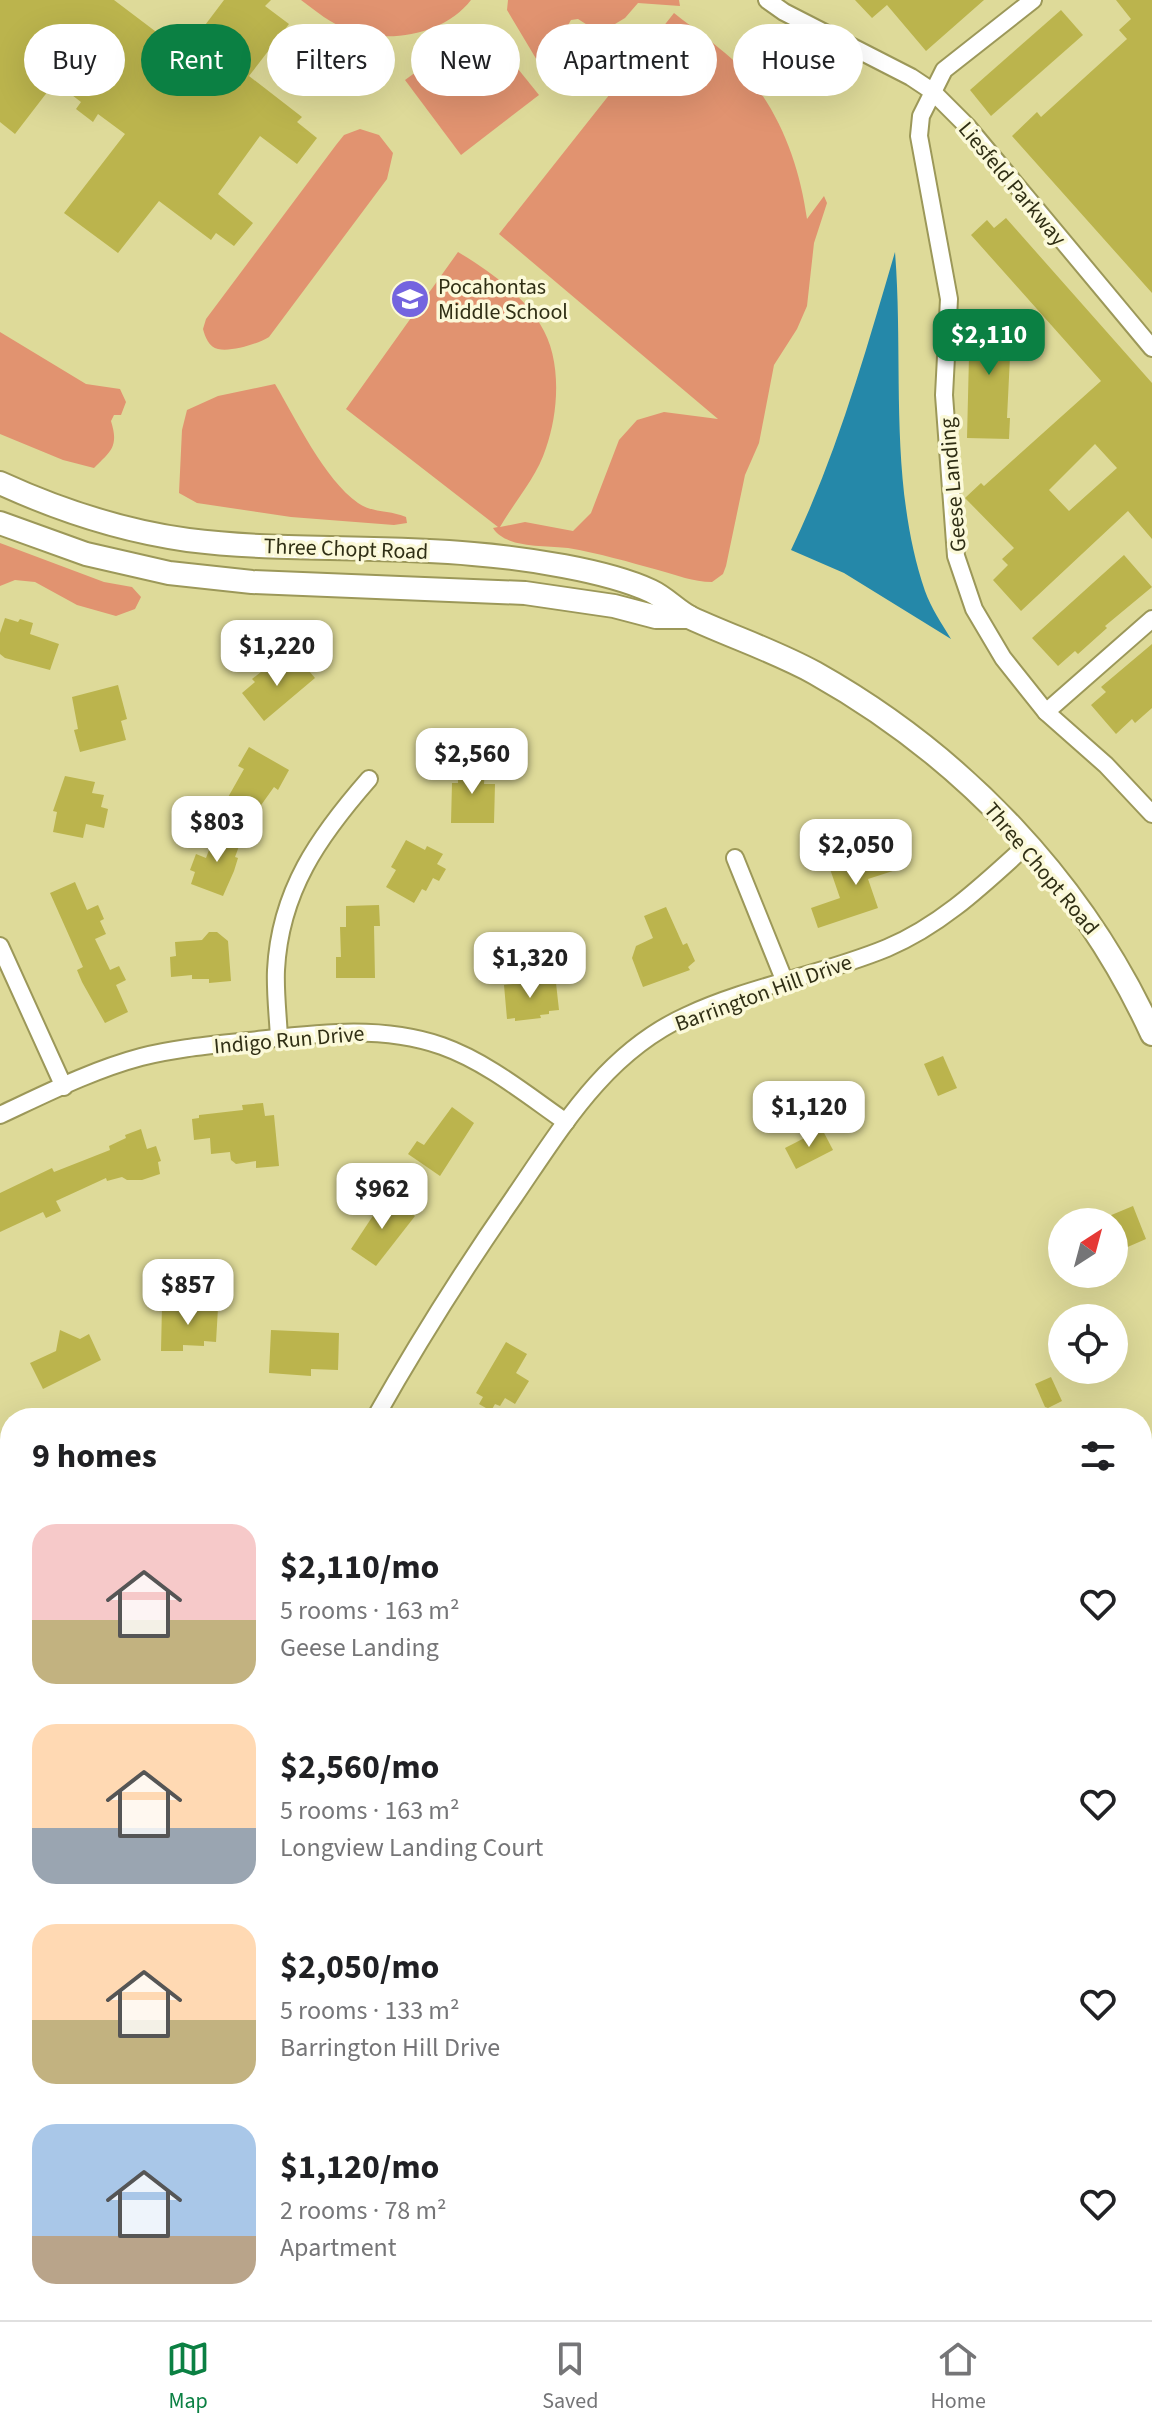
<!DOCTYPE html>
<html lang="en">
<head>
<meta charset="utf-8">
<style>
  body { margin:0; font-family:"Source Sans 3",sans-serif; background:#f6f6f6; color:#202124; height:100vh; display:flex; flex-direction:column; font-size:30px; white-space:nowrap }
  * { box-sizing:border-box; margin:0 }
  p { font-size:26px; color:#757577 }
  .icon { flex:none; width:44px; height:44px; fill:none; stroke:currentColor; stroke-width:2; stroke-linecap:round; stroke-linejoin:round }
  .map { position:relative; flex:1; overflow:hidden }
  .details { position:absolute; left:0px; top:1408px; width:1152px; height:912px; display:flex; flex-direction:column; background:#fff; border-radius:32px 32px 0 0; box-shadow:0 8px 32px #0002 }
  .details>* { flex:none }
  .banner { position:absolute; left:24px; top:24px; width:1104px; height:72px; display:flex; gap:16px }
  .needle { width:52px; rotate:36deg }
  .fabs { position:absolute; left:1048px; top:1208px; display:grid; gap:16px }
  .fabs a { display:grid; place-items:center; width:80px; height:80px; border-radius:50%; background:#fff; box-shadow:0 8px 32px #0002; font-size:40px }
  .price { position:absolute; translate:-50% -68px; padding:0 18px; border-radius:16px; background:#fff; color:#222; font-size:26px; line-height:52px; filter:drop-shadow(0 2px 4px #0008) }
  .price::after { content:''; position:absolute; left:50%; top:48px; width:24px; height:18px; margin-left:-12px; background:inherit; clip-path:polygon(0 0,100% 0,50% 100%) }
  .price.current { background:#0b8043; color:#fff }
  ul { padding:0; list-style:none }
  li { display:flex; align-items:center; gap:24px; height:200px; padding:0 32px }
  li span { display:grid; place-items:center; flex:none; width:224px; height:160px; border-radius:24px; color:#555 }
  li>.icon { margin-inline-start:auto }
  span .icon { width:96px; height:96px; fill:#fffc; stroke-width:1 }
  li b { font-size:34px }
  h2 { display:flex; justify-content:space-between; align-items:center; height:96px; padding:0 32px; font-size:34px }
  .pill { padding:0 28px; border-radius:36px; background:#fff; box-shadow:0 8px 32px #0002; font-size:28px; line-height:72px }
  .pill.current { background:#0b8043; color:#fff }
  .tab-bar { display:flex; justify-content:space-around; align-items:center; height:112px; border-top:2px solid #e0e0e0; background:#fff; font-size:22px; color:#757577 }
  .tab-bar a { display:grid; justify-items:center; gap:4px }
  .tab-bar .current { color:#0b8043 }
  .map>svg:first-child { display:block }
  .green { fill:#e19370 }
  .water { fill:#2588a9 }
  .building { fill:#bbb44d; fill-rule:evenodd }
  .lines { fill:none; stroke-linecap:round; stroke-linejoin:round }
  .street-casing { stroke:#9c9859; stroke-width:20 }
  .secondary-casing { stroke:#9c9859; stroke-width:26 }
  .street { stroke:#fff; stroke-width:16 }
  .secondary { stroke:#fff; stroke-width:22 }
  .labels { text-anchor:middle; stroke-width:7; stroke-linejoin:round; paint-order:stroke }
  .street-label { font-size:22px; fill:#302f15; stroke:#fbf9d9 }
  .poi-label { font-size:22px; fill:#302f15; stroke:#fbf9d9; text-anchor:start }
</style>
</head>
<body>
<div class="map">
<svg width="1152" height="2320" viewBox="0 0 1152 2320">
  <rect width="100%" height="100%" fill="#deda99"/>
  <g class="green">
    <path d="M301,0H471C444,35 389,44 349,30C331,24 316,11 301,0Z"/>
    <polygon points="508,0 679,0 680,6 638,3 625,18 600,33 578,19 571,20 564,32 564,82 558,86 544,72 507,10"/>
    <path d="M674,13C693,28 714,43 732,59C776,101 799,160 807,219L824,196L827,203L814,243L807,306L797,329L774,365L759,443L745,475L726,566L723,574L712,582C693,582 677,575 658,570C629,562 598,553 568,548C547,545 506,549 493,528L498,527L346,409L458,252C488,270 521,293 540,324C562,358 559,411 546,448C537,477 515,501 500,527L525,522L573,531L591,513L619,440L637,420L664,412L718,419L499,234Z"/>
    <polygon points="482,24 539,95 461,155 405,80"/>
    <path d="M360,129L379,135L393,153L387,179L269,337C258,344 231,352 218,349C209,347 205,337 203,329L206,319L336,145L344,135Z"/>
    <path d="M0,332L86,384L120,389L126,402L121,415H114L111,421C119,447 111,451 94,468L63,460L0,434Z"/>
    <path d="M275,384C296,419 324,479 358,503C372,513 390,510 406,517L407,523L394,525L291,517L197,503L179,493L182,430L187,410L218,396Z"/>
    <polygon points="0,543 104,582 132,587 141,597 135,609 116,616 77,605 35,582 15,580 0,586"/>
  </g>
  <path class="water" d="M895,252C904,365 888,482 925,591C931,608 942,624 951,639L844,573L791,550C837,454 865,354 895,252Z"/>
  <g class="building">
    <polygon points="0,0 114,0 184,53 224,0 271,0 265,6 289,24 249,76 302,117 297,122 317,138 297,164 260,136 218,194 253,223 234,246 216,233 211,240 159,201 118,253 64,213 125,134 98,114 93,122 76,109 81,102 55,82 15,134 0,122"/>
    <polygon points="855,0 984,0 926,51 887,5 872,18"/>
    <polygon points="1116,0 1152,0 1152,293 1012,136 1037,112 1041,117 1127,39 1119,30 1131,19"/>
    <polygon points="1061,10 1083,35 991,116 970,90"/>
    <path d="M1006,218L1152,383V539L1128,511L1021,611L993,580L1008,565L1002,559L1014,548L965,498L981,483L984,486L1101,381L971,235L987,220L994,228ZM1095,444L1117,468L1069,511L1049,490Z"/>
    <polygon points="970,315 1012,316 1007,418 1010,418 1009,439 967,438"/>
    <polygon points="1124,555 1152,587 1105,626 1107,628 1078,654 1075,651 1058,666 1032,638"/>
    <polygon points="5,618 18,622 20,619 33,623 30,634 59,644 50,670 5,658 0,654 0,633"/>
    <polygon points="1152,644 1152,708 1135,723 1132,719 1116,734 1091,705 1106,692 1101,687"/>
    <polygon points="298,658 315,678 264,721 242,693 255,682 252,679 271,664 279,674"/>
    <polygon points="118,685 127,719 121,721 126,740 80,752 74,730 78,729 72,697"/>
    <polygon points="249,747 289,770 278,790 274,787 254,815 227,799 244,769 238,766"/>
    <polygon points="458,762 485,763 484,784 495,784 494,823 451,823 452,783 458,783"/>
    <polygon points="65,776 95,782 92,793 104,795 101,807 108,809 104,828 86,824 83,838 53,832 57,812 53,811"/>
    <polygon points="217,829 242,838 235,857 238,858 234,871 223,896 191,884 195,872 190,870 196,854 206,858"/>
    <polygon points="406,840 425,850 427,846 443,854 437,864 446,869 439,881 433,878 426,891 422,889 414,903 386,887 396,870 391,867"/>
    <polygon points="895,847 902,868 868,879 878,908 818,928 811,908 840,898 830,869"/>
    <polygon points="75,882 87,910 98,905 104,919 100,921 106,934 95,939 110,970 119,966 126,980 116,985 128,1012 105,1023 82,982 77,970 83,967 50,893"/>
    <polygon points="379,905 380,926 374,926 375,978 336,978 336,957 341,957 340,927 346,927 346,906"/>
    <polygon points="666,907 683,945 687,943 695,961 688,967 690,970 643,987 632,958 636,946 653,938 644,916"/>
    <polygon points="209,932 217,932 228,941 231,981 209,983 209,979 192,979 192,975 171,977 170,957 176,956 175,942 202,940"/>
    <polygon points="541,981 542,984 556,983 559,1010 549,1011 549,1014 540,1015 541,1018 515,1021 515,1018 507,1019 504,985"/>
    <polygon points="943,1056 957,1088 938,1096 924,1064"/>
    <polygon points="263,1103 265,1116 274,1115 279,1166 256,1168 256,1161 236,1164 231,1160 230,1152 211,1154 210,1138 194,1140 192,1119 199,1118 199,1115 243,1110 242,1105"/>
    <polygon points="452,1107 474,1123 440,1176 408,1154 417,1141 424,1145"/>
    <polygon points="141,1129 147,1149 156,1146 161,1161 158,1162 160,1174 142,1180 127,1180 122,1177 107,1181 106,1178 56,1201 61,1211 46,1218 43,1212 0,1232 0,1193 52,1168 54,1172 110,1150 109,1146 126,1138 125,1135"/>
    <polygon points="822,1129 833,1150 796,1169 785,1148"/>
    <polygon points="386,1196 415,1216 376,1266 351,1249"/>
    <polygon points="1133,1206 1146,1239 1123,1249 1114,1222 1109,1216"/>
    <polygon points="162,1306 218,1308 216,1342 204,1341 204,1346 183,1345 183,1351 161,1351"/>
    <polygon points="60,1330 80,1339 89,1334 101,1360 43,1389 30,1363 56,1351"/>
    <polygon points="271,1330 339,1333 338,1370 311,1369 311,1376 269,1373"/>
    <polygon points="506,1342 527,1354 516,1373 529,1381 515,1404 505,1398 500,1406 495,1404 491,1411 479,1404 483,1397 476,1393"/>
    <polygon points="1051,1377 1062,1401 1048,1408 1045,1407 1035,1384"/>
  </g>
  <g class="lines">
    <g class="street-casing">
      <g id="street">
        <polyline points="767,0 784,12 911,77 932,91 967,126 1152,348"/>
        <polyline points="1033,0 944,70 921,116 919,136 949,299 944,395 956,556 974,609 1003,658 1046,712 1106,765 1152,814"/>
        <polyline points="1046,712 1152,619"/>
        <polyline points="735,858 785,982"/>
        <polyline points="0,946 64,1087"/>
        <path d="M279,1038C278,1016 275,992 276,970C280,891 319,836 369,779"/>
        <path d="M0,1115C45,1094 92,1070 141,1057C176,1048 213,1045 249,1041C313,1034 379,1024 442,1046C487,1062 527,1095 566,1122"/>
        <path d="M375,1418C418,1342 464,1269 514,1197C562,1127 605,1053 686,1016C750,986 822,975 887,948C942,925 985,883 1028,844"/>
        <polyline points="0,1561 10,1547"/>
        <polyline points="0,1768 10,1778"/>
        <polyline points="1142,2073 1152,2074"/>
        <polyline points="450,2310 455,2320"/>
        <polyline points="38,2320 55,2310"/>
        <polyline points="575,2320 594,2310"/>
      </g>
    </g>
    <g class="secondary-casing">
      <g id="secondary">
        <path d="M0,483C59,510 123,531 188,540C282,552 378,545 473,554C523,558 606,570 651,591C666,598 677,611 691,618C732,637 775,651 815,673C961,755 1082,881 1152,1034"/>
        <polyline points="0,523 86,554 169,573 252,582 525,593 614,606 656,617 689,617"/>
      </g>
    </g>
    <use href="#street" class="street"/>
    <use href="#secondary" class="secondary"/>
  </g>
  <defs>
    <g id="school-disc" transform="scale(2)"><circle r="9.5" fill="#7464df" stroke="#fbf9d9"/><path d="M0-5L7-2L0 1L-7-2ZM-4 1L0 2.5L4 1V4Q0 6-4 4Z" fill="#fff"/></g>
  </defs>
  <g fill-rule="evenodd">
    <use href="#school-disc" x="410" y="299"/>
  </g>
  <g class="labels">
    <g class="street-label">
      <text transform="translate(1013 183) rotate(50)" y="8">Liesfeld Parkway</text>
      <text transform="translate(952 485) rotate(-95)" y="8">Geese Landing</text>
      <text transform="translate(346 548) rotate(2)" y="8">Three Chopt Road</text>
      <text transform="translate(1042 868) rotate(50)" y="8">Three Chopt Road</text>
      <text transform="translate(763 992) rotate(-20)" y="8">Barrington Hill Drive</text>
      <text transform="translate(289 1039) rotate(-5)" y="8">Indigo Run Drive</text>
    </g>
    <g class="poi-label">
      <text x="438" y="294">Pocahontas<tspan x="438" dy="25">Middle School</tspan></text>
    </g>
  </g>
</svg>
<div class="fabs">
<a><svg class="needle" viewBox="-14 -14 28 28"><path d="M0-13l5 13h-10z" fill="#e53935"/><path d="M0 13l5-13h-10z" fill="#757577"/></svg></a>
<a><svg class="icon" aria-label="locate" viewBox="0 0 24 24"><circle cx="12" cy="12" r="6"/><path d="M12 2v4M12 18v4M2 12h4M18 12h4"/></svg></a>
</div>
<b class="price current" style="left:989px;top:377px">$2,110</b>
<b class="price" style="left:277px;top:688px">$1,220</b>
<b class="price" style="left:472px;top:796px">$2,560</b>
<b class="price" style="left:217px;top:864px">$803</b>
<b class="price" style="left:856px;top:887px">$2,050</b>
<b class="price" style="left:530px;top:1000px">$1,320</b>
<b class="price" style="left:809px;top:1149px">$1,120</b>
<b class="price" style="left:382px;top:1231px">$962</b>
<b class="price" style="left:188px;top:1327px">$857</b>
<div class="banner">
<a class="pill">Buy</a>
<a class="pill current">Rent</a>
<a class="pill">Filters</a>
<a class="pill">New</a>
<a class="pill">Apartment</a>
<a class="pill">House</a>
</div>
<section class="details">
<h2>9 homes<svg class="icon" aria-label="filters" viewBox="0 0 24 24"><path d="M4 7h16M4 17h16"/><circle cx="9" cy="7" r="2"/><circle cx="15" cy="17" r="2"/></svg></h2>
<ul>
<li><span style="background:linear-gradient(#f6c9c9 60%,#c2b280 0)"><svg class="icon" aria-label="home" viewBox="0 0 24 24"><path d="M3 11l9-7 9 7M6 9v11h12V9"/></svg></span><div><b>$2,110/mo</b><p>5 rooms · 163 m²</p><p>Geese Landing</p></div><svg class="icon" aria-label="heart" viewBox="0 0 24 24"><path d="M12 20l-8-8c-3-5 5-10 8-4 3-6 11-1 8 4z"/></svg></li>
<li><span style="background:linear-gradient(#ffd9b3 65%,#9aa5b1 0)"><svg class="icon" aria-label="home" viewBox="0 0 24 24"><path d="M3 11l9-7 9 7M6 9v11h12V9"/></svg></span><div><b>$2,560/mo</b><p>5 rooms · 163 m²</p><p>Longview Landing Court</p></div><svg class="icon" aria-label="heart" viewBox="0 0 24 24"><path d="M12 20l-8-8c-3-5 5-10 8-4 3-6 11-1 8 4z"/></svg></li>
<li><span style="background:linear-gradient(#ffd9b3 60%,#c2b280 0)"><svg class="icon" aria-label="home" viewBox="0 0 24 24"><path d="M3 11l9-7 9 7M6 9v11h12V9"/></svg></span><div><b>$2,050/mo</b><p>5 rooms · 133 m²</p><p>Barrington Hill Drive</p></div><svg class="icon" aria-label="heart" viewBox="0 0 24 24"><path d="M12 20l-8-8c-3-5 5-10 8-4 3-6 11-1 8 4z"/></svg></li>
<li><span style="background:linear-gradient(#a9c7e8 70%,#b9a48a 0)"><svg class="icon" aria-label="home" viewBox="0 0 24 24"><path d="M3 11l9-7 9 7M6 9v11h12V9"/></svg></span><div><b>$1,120/mo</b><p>2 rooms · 78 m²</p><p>Apartment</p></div><svg class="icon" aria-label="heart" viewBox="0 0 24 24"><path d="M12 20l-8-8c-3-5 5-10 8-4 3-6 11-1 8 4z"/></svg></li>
</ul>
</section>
</div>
<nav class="tab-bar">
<a class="current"><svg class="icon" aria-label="map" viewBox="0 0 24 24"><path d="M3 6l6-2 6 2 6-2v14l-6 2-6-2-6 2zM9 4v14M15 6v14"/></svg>Map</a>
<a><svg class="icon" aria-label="saved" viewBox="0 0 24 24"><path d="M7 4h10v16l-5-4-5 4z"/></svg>Saved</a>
<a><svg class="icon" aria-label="home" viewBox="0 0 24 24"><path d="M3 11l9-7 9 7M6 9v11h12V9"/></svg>Home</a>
</nav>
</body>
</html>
